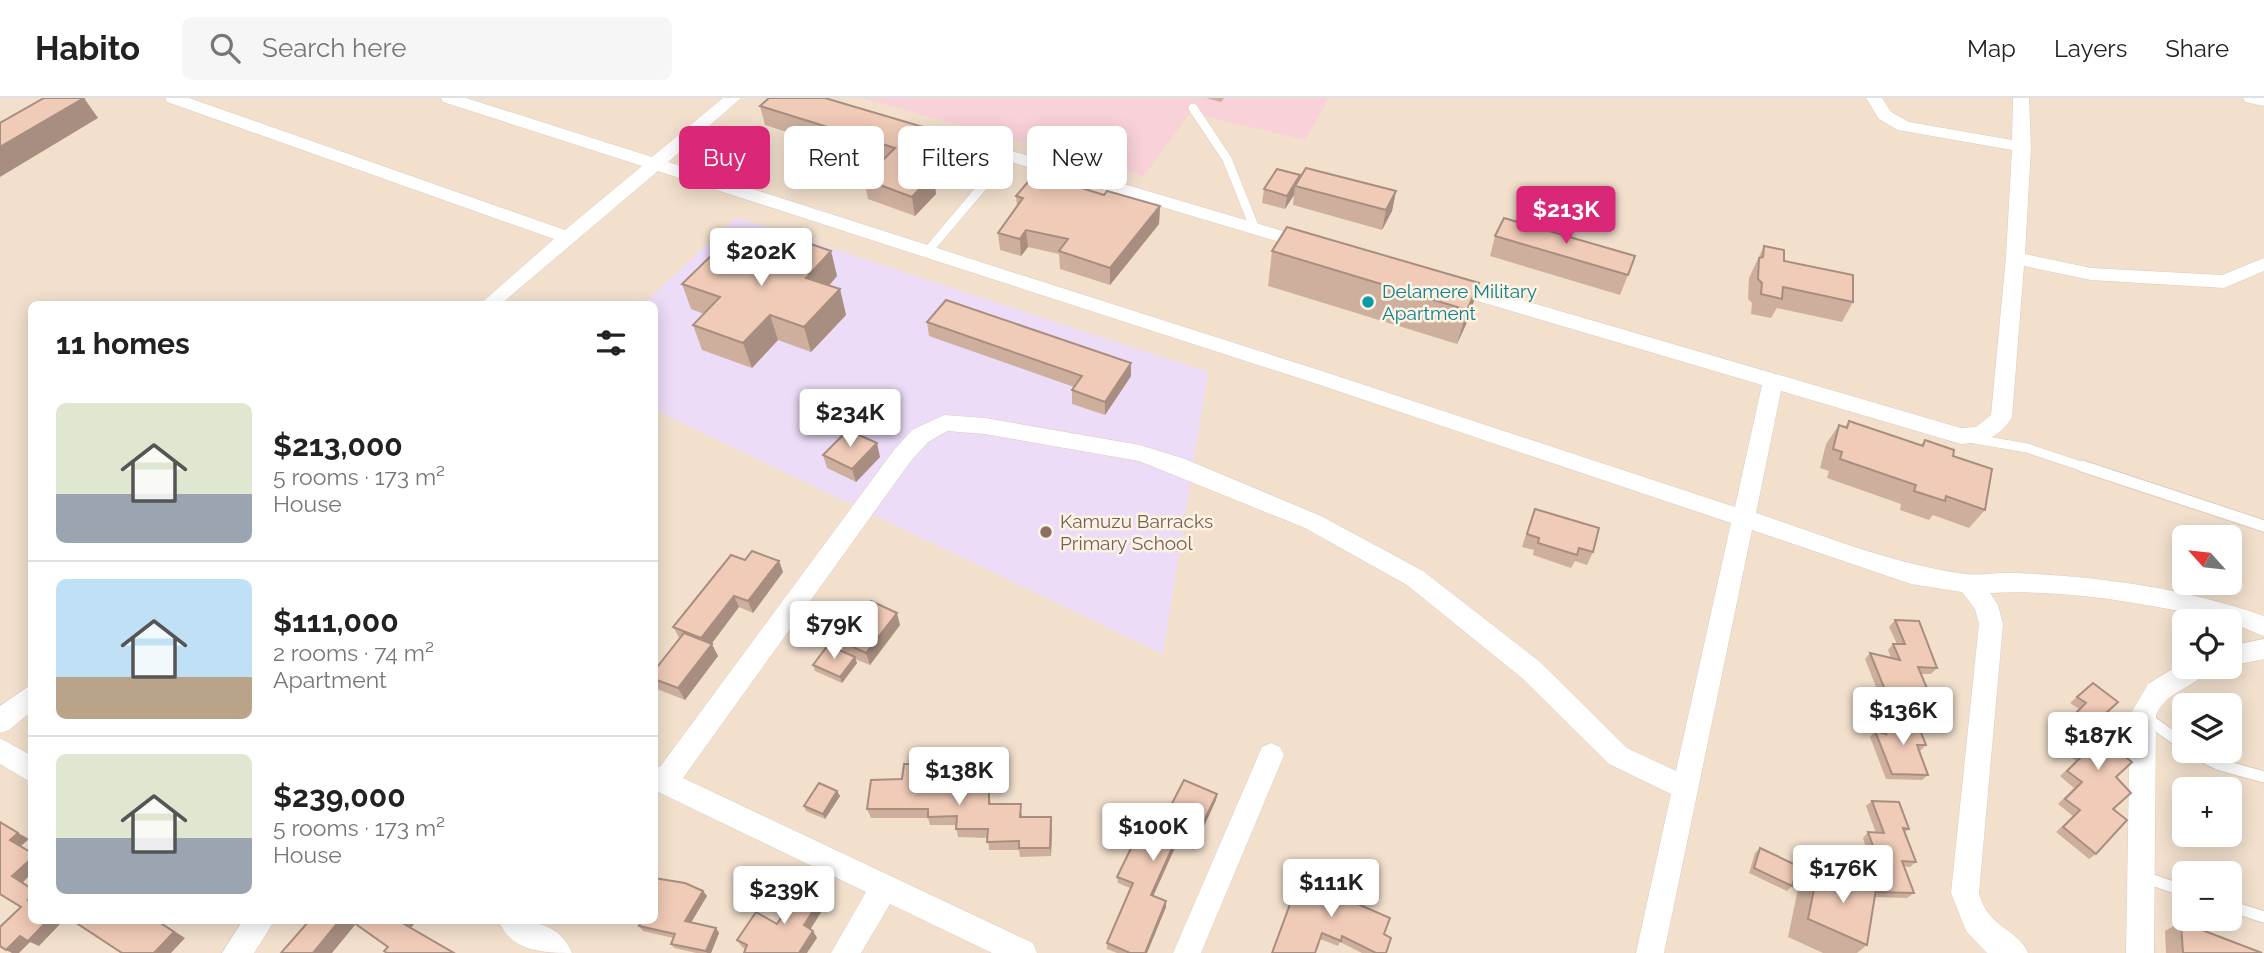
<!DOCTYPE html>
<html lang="en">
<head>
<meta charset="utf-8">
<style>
  body { margin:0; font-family:Raleway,sans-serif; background:#f6f6f6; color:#222; height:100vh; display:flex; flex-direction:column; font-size:26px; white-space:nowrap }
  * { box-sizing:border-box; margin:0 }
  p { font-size:23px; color:#767676 }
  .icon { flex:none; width:38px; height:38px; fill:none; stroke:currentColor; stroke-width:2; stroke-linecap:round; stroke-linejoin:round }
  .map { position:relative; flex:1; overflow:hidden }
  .panel { position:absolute; left:28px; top:203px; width:630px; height:623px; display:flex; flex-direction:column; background:#fff; border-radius:10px; box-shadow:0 4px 18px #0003 }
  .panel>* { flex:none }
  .banner { position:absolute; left:679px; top:28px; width:665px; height:63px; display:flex; gap:14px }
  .needle { width:46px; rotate:297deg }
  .controls { position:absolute; left:2172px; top:427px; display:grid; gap:14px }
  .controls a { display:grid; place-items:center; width:70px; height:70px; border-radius:10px; background:#fff; box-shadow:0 4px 18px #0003; font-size:35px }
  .price { position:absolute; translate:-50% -60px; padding:0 16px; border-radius:7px; background:#fff; color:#222; font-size:23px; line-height:46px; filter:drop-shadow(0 2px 4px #0008) }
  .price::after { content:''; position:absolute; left:50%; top:42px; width:21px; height:16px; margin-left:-10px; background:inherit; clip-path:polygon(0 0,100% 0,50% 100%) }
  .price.on { background:#db2777; color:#fff }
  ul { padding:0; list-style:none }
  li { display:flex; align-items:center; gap:21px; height:175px; padding:0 28px }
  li+li { border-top:2px solid #e0e0e0 }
  li span { display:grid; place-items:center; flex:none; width:196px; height:140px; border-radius:10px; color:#555 }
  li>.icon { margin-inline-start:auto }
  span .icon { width:84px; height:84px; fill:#fffc; stroke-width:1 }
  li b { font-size:30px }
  h2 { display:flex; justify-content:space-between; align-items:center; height:84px; padding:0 28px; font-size:30px }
  .tag { padding:0 24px; border-radius:10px; background:#fff; box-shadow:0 4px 18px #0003; font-size:24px; line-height:63px }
  .tag.on { background:#db2777; color:#fff }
  header { display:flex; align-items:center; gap:42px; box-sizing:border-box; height:98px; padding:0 35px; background:#fff; border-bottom:2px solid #e0e0e0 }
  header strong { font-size:33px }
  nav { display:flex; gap:38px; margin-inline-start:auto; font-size:24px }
  .search { width:490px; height:63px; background:#f6f6f6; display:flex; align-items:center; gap:18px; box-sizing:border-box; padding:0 24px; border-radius:10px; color:#767676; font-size:26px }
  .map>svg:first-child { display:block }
  .residential { fill:#f2e0cd; fill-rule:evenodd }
  .education { fill:#ecdcf7 }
  .medical { fill:#f9d2d9 }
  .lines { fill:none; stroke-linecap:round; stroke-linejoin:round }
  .service-far1-casing { stroke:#decabb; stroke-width:10 }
  .service-casing { stroke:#decabb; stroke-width:13 }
  .minor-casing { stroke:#decabb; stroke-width:1 }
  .service-far1 { stroke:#fff; stroke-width:9 }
  .service { stroke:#fff; stroke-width:11 }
  .minor { fill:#fff; fill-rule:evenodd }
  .wall { fill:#ceaf9d }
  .shaded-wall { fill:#a88e80 }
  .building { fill:#f0cbb7; stroke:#a88e80; stroke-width:2 }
  .culture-dot { fill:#0f9aa8; stroke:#fff3e4; stroke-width:2.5 }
  .education-dot { fill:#8d6e63; stroke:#fff3e4; stroke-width:2.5 }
  .labels { text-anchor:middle; stroke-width:5; stroke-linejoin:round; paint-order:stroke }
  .culture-label { font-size:19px; fill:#0d838f; stroke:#fff3e4; text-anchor:start }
  .education-label { font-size:19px; fill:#785e54; stroke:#fff3e4; text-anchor:start }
</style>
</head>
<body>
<header>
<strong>Habito</strong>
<div class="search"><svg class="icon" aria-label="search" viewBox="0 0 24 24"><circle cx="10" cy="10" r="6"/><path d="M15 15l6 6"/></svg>Search here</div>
<nav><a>Map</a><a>Layers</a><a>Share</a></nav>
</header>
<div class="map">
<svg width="2264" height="855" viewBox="0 0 2264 855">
  <rect width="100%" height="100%" fill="#fbefdf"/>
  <path class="residential" d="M0,0H2264V855H0ZM32,206H654V822H32ZM2184,439H2230V485H2184ZM2184,523H2230V569H2184ZM2184,607H2230V653H2184ZM2184,691H2230V737H2184ZM2184,775H2230V821H2184Z"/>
  <polygon class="education" points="736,119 1208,274 1163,556 655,312 654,206 643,206"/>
  <polygon class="medical" points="861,0 1329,0 1305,42 1190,15 1144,78"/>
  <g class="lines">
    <g class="service-far1-casing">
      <g id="service-far1">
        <polyline points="1193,10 1227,61 1255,131"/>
        <polyline points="927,154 1009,57"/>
        <polyline points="1969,340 2027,350 2087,370"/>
      </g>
    </g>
    <g class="service-casing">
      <g id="service">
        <polyline points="2082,368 2264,428"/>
        <polyline points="2145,619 2184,647"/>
        <polyline points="2191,653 2220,667 2264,679"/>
        <polyline points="2144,779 2184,793"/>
        <polyline points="2230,808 2264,819"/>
      </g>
    </g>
    <g class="minor-casing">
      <g id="minor">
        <path d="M165,0H189L565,132L642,68L443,4L441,0H466L652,59L723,0H741L668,64L1328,275L1735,409L1762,287L1440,192L1437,187L1440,182H1454L1961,330L1976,329L1991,317L2006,159L2012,52L1898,32L1879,21L1866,0H1882L1891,14L1909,24L2012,42L2013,0H2029L2031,49L2025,156L2091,170L2222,177L2264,160V173L2224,190L2091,182L2024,168L2012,319C2001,339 1983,345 1961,346L1781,293L1756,415C1825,438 1893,466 1965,476C1983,478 2001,474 2018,475C2102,479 2185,490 2264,518V538C2252,534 2235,525 2225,523C2149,506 2069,491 1990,495L1998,507L2003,526L1979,795C1988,831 2018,830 2028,855H1987L1966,833L1951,795L1979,526L1975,511L1962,494L1911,486L1752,432L1664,855H1636L1671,696L1609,666L1522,580L1407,487L1305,430L1139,363L985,336L947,333L928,344L910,364L683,680L1033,845L1037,855H992L890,806L861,855H831L866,794L654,692V667L660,669L894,352L912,332L944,317L985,320L1140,347L1185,361L1321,418L1423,473L1540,564L1627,650L1676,673L1731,425L1314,285L658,73L501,206H480L554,141L167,4Z"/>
        <polygon points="2243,0 2264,0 2264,8 2245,4"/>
        <polygon points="930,29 1317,143 1319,147 1317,151 1303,151 924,38 921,34 924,30"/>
        <polygon points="2264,541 2264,561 2230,568 2230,548"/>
        <path d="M2184,564V569H2209C2200,589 2167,591 2156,617L2154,855H2126L2130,617L2148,586Z"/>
        <polygon points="32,586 32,613 9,632 0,635 0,608"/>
        <polygon points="0,640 32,658 32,685 0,666"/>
        <polygon points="1271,645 1280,649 1284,657 1201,855 1173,855 1262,649"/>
        <polygon points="243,822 275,822 254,855 222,855"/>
        <path d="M498,822C527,822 559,823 572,855C543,855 511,854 498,822Z"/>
      </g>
    </g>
    <use href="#service-far1" class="service-far1"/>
    <use href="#service" class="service"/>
    <use href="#minor" class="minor"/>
  </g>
  <g class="wall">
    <polygon points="1206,0 1224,0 1221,4"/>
    <polygon points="760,8 960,59 935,88 936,96 915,118 868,101 864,81 881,64 765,27"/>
    <polygon points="1300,77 1299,81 1396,93 1392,113 1382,132 1293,107 1294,97 1285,111 1262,105 1264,91"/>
    <polygon points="1065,79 1065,85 1104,97 1160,108 1159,126 1110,187 1060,171 1059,156 1028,149 1021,158 1000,152 998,135 1017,108 1016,98"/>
    <polygon points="1495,138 1628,177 1620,197 1490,158"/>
    <polygon points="1764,148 1784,163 1853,204 1842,224 1777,210 1771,220 1751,216 1752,205 1748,201 1749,180"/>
    <polygon points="831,153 837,178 829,188 840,191 846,217 811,254 778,242 752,270 702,252 693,227 704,216 691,211 682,186 757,162"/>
    <polygon points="1272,153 1479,185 1469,220 1457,246 1268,188"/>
    <polygon points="927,224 1131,278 1105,317 1072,306 1072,292 1074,289 929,238"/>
    <polygon points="1849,323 1921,347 1925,342 1953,358 1985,412 1969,430 1933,417 1929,422 1900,412 1901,406 1827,380 1829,373 1820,370 1826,346 1839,327 1845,329"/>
    <polygon points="823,357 880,359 856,384 827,370"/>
    <polygon points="1534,411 1593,454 1587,467 1575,463 1571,470 1533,457 1534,452 1522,449"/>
    <polygon points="745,462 779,463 783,474 753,515 739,509 711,546 718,558 685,602 657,591 654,586 654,573 680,541 673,529"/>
    <polygon points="1895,522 1937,570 1931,576 1921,576 1929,595 1923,600 1931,620 1925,626 1917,626 1926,647 1920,653 1919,653 1928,677 1922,682 1886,681 1870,639 1875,633 1878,634 1876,627 1881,622 1889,622 1865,561 1870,555 1891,560 1888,552 1893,546 1897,546 1889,529"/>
    <polygon points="900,527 870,567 855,561 857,565 842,585 815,573 813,567 844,554 840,543"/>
    <polygon points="2093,585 2103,618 2120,655 2116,679 2113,711 2096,756 2089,761 2056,734 2073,718 2058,706 2074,690 2060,678 2076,663 2062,652 2077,637 2064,626 2079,611 2070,605"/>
    <polygon points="935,675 934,683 962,691 962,694 989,694 991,706 1022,715 1022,719 1051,719 1052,728 1051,758 1020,759 1019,752 989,752 988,740 958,739 956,727 930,727 928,720 871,720 867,711 902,681"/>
    <polygon points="837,693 840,698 825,721 806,713 804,708"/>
    <polygon points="1217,696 1216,702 1193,752 1177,745 1153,798 1166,809 1147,855 1117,855 1107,851 1107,845 1130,790 1118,785 1117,779 1133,747 1104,735 1104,729 1159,731"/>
    <polygon points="1872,703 1909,731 1905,734 1916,764 1910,769 1904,768 1914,795 1907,800 1875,799 1867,847 1857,855 1823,855 1788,839 1799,786 1819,767 1865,787 1859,770 1865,765 1871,765 1863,740 1868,734 1876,735 1866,708"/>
    <polygon points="1760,750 1792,788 1787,793 1749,775 1755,755"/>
    <polygon points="703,793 707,798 691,824 716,830 719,835 711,855 696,855 674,850 671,846 673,840 643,833 639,828 641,825 631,822 654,822"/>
    <polygon points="1314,798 1353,804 1384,836 1386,855 1362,855 1340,844 1338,848 1320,841"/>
    <polygon points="830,800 810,831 813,833 817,840 745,851 742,849 737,842 777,826"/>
    <polygon points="2181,824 2262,855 2166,855 2165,833"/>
  </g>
  <g class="shaded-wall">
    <polygon points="84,0 98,20 0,79 0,49"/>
    <polygon points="957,39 960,59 935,88 936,96 915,118 912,99 927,74"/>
    <polygon points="1300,77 1298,89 1295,88 1294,97 1285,111 1287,98"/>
    <polygon points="1396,93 1392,113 1382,132 1386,112"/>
    <polygon points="1160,108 1159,126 1110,187 1110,170"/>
    <polygon points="1026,132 1028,149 1021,158 1020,141"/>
    <polygon points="831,153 837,178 813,205 806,180"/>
    <polygon points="1479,185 1469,220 1457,246 1467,212"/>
    <polygon points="840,191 846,217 811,254 804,229"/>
    <polygon points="770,217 778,242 752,270 743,245"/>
    <polygon points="1131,265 1131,278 1105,317 1105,304"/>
    <polygon points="877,345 880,359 856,384 852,371"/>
    <polygon points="779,463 783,474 753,515 748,503"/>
    <polygon points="734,498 739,509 707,552 701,540"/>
    <polygon points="897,515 900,527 870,567 866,555"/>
    <polygon points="712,546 718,558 685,602 678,590"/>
    <polygon points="855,559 857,565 842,585 840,579"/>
    <polygon points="932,666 935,675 933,692 930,683"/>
    <polygon points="837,693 840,698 825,721 823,716"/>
    <polygon points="1217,696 1216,702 1193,752 1193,746"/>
    <polygon points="1051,719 1052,728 1051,758 1050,750"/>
    <polygon points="18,735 29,741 21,748 10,742"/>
    <polygon points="1177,739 1177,745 1151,803 1151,797"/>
    <polygon points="32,760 32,775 23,784 32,791 12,778"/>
    <polygon points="703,793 707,798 689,828 685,823"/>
    <polygon points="826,793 830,800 808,835 804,827"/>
    <polygon points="1166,803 1166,809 1147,855 1145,855"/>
    <polygon points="48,822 64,822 39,848 30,844 19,855 12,855 6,852 20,838"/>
    <polygon points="157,822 185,840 171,855 154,855"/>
    <polygon points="340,822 350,822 355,827 332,855 313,855"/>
    <polygon points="400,822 412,822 415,825 409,832 399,823"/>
    <polygon points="716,830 719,835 711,855 707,855 706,853"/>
    <polygon points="813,833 817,840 807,855 799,855"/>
  </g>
  <g class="building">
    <polygon points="44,0 84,0 0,49 0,25"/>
    <polygon points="769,0 825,0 957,39 927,74 933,76 912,99 864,81 895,50 760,8"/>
    <polygon points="1306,70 1396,93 1386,112 1295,88"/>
    <polygon points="1277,71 1300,77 1287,98 1264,91"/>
    <polygon points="1038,72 1065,79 1062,84 1104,97 1107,93 1160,108 1110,170 1059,153 1068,141 1026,132 1020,141 998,135 1023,100 1016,98"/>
    <polygon points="1504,120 1635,158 1628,177 1495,138"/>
    <polygon points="1287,129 1479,185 1467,212 1272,153"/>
    <polygon points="782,136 831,153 806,180 840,191 804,229 770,217 743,245 693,227 720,199 682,186 720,149 757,162"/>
    <polygon points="1764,148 1784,152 1784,163 1853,177 1853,204 1783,189 1782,201 1761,196 1762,185 1758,181 1759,160 1763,159"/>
    <polygon points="946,202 1131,265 1105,304 1072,292 1082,278 927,224"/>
    <polygon points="1849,323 1923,348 1925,342 1954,352 1953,358 1992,371 1985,412 1946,398 1945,403 1914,393 1916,387 1840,361 1842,354 1833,351 1839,327 1847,330"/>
    <polygon points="848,332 877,345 852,371 823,357"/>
    <polygon points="1535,411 1599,430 1593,454 1579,450 1577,457 1538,445 1539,440 1527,436"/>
    <polygon points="752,453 779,463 748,503 734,498 701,540 673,529 731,457 745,462"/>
    <polygon points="871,503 897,515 866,555 840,543"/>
    <polygon points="1895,522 1919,523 1937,570 1918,569 1929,595 1920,594 1931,620 1896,619 1870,555 1900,562 1893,546 1905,546"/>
    <polygon points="684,535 712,546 678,590 654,581 654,573"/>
    <polygon points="828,547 855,559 840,579 813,567"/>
    <polygon points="2093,585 2118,604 2103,618 2134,641 2120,655 2132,664 2116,679 2131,695 2113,711 2127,722 2096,756 2063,729 2080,712 2065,701 2082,684 2067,673 2083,657 2069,646 2084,631 2071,620 2086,605 2077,599"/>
    <polygon points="1881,622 1916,622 1926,647 1917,647 1928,677 1892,676 1875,633 1886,636"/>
    <polygon points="904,666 932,666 930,683 960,682 959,694 989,694 989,706 1021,706 1020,719 1051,719 1050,750 1019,750 1019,743 987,744 988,731 956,731 957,718 928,719 928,711 867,711 871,682 902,681"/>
    <polygon points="1184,682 1217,696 1193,746 1177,739 1151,797 1166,803 1145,855 1130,855 1107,845 1133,785 1117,779 1135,742 1104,729 1113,712 1159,731"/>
    <polygon points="819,685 837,693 823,716 804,708"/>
    <polygon points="1872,703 1899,704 1909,731 1903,730 1916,764 1902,763 1914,795 1876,794 1876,791 1874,790 1865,765 1879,765 1868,734 1884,735"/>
    <polygon points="0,724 18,735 10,742 32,755 32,760 12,778 32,791 32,799 28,802 32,804 32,822 48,822 28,843 20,838 6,852 0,848 0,829 21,809 0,796"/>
    <polygon points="1760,750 1798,768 1792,788 1754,770"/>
    <polygon points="1819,767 1876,791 1867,847 1808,821"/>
    <polygon points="1323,772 1359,787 1353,804 1390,820 1384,836 1391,840 1386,855 1376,855 1342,838 1341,843 1322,835 1315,855 1272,855 1296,790 1314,798"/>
    <polygon points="654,780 685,785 703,793 685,823 716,830 706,853 671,846 675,836 639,828 642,822 654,822"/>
    <polygon points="806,783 826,793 804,827 813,833 799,855 744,855 747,847 737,842 756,814 777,826"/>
    <polygon points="82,822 156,822 174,834 154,855 122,855 78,826"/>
    <polygon points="308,822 340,822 313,855 281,855 309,823"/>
    <polygon points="350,822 400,822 399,823 454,855 387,855 384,853 388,849"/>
    <polygon points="2181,824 2262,855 2183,855"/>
  </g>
  <circle class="culture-dot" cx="1368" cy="204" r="7"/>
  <circle class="education-dot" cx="1046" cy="434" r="7"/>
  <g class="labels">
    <g class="culture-label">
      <text x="1382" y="200">Delamere Military<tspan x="1382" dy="22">Apartment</tspan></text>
    </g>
    <g class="education-label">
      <text x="1060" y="430">Kamuzu Barracks<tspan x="1060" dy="22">Primary School</tspan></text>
    </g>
  </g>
</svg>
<div class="controls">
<a><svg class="needle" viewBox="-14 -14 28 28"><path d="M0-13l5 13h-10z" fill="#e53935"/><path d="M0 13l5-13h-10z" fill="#767676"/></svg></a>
<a><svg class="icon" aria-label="locate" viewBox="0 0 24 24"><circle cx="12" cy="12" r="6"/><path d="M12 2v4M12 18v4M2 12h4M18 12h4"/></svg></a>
<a><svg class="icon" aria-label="layers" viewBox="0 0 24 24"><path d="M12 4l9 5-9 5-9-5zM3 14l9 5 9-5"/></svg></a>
<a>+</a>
<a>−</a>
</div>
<b class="price on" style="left:1566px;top:148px">$213K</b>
<b class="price" style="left:761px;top:190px">$202K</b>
<b class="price" style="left:850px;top:351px">$234K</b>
<b class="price" style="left:834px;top:563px">$79K</b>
<b class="price" style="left:1903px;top:649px">$136K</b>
<b class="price" style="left:2098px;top:674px">$187K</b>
<b class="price" style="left:959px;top:709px">$138K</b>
<b class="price" style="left:1153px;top:765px">$100K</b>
<b class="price" style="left:1843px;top:807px">$176K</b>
<b class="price" style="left:1331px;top:821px">$111K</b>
<b class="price" style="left:784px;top:828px">$239K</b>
<div class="banner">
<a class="tag on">Buy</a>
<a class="tag">Rent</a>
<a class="tag">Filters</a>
<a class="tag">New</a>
</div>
<section class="panel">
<h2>11 homes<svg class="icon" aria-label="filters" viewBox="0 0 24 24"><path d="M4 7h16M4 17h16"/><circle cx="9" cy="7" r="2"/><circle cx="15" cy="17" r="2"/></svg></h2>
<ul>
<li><span style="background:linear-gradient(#dfe7d0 65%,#9aa5b1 0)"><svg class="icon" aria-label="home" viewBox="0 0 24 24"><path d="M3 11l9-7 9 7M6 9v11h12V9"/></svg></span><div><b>$213,000</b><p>5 rooms · 173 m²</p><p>House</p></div></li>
<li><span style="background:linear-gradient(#bfe0f5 70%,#b9a48a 0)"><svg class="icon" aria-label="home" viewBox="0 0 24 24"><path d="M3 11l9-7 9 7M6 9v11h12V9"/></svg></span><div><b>$111,000</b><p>2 rooms · 74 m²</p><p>Apartment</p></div></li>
<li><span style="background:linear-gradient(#dfe7d0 60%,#9aa5b1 0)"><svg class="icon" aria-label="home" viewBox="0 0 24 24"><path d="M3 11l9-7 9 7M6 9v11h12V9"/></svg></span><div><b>$239,000</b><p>5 rooms · 173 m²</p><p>House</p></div></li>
</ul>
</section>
</div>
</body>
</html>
